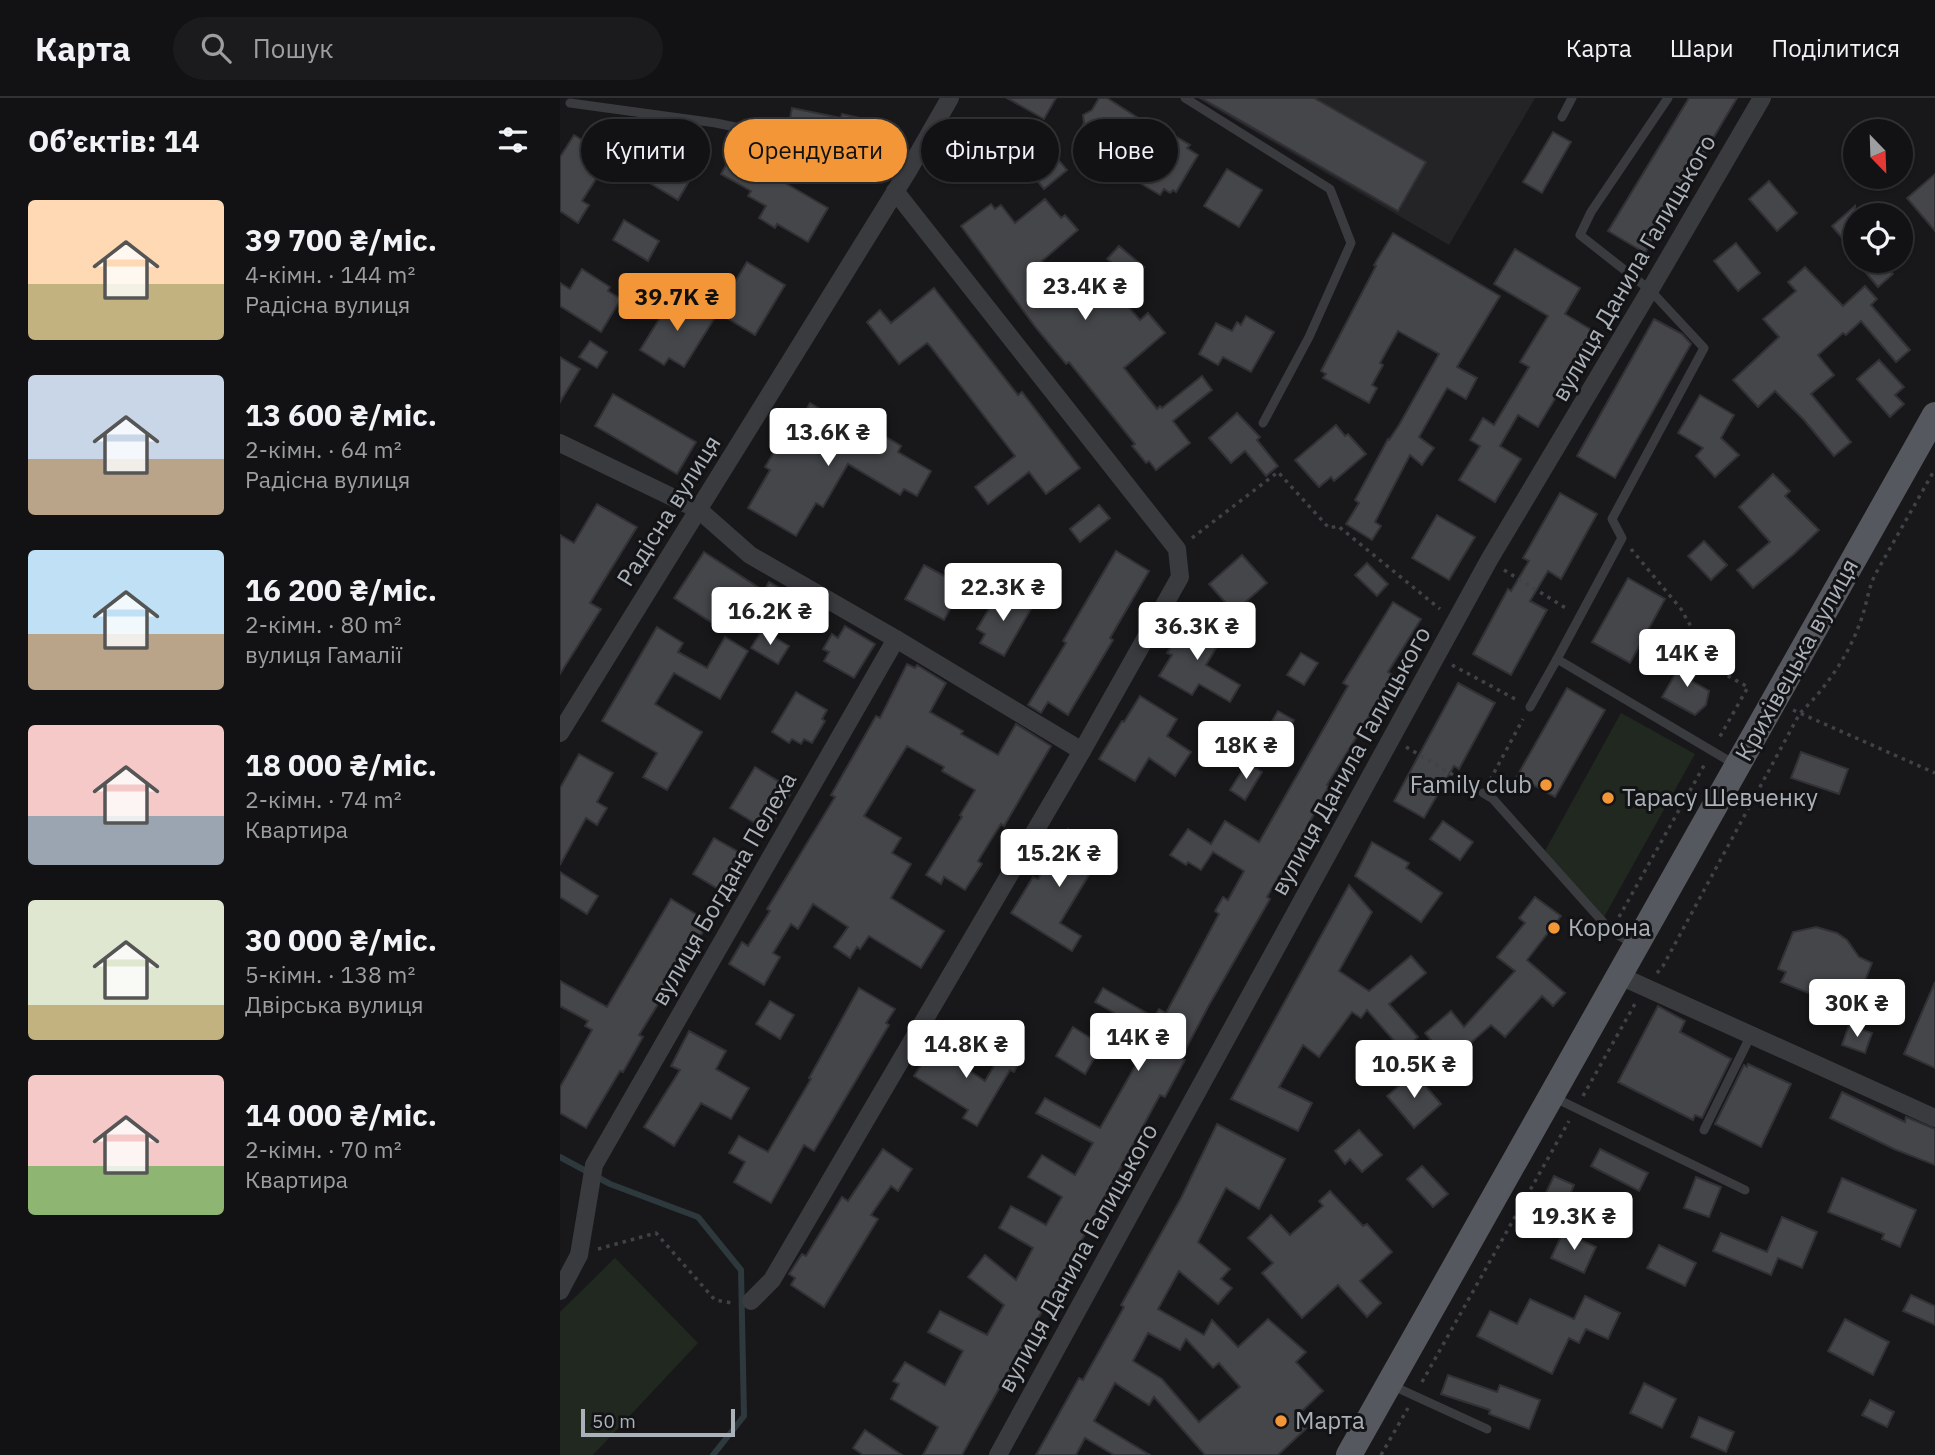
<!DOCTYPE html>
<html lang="uk">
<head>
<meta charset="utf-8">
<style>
  body { margin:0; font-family:"IBM Plex Sans",sans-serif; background:#1b1b1d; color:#f1f3f6; height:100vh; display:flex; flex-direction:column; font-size:26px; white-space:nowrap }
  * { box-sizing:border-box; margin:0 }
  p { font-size:23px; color:#9c9ea0 }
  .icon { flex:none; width:38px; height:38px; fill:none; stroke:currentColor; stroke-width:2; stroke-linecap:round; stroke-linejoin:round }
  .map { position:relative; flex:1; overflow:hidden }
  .details { display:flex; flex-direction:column; background:#121214; width:560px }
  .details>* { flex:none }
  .banner { position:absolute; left:21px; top:21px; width:665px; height:63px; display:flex; gap:14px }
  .needle { width:46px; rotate:157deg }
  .controls { position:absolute; left:1283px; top:21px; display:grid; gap:14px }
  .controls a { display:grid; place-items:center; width:70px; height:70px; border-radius:50%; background:#121214; box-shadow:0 2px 5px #0004,0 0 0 2px #313234; font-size:35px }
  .scale { position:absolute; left:21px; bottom:18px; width:154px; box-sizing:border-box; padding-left:7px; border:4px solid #aab1b9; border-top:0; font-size:19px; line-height:24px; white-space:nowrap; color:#aab1b9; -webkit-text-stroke:5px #131315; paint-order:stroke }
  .price { position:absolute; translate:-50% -60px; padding:0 16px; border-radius:7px; background:#fff; color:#222; font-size:23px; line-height:46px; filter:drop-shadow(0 2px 4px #0008) }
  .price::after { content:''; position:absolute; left:50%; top:42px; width:21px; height:16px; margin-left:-10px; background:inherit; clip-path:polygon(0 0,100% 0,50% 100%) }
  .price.on { background:#f29638; color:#111 }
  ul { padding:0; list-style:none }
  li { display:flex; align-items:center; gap:21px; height:175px; padding:0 28px }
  li span { display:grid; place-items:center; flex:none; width:196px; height:140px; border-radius:7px; color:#555 }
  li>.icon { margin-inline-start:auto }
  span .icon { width:84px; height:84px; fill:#fffc; stroke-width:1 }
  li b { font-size:30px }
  h2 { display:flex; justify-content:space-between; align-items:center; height:84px; padding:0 28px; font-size:30px }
  .chip { padding:0 24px; border-radius:32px; background:#121214; box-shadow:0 2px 5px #0004,0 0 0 2px #313234; font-size:24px; line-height:63px }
  .chip.on { background:#f29638; color:#111 }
  header { display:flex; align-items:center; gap:42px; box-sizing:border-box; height:98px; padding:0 35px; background:#121214; border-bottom:2px solid #313234 }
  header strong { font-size:33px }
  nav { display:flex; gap:38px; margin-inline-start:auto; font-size:24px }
  .search { width:490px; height:63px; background:#1b1b1d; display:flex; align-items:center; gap:18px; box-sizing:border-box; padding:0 24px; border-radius:38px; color:#9c9ea0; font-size:26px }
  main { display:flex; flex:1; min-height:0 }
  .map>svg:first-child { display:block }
  .built { fill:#242427 }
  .green { fill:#202820 }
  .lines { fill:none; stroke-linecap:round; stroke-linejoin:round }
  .stream { stroke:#2e393e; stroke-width:6 }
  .building { fill:#44464a; stroke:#323236; stroke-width:2; fill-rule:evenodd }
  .path { stroke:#3f4246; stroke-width:3.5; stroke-dasharray:3.5 5; stroke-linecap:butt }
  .service { stroke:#393b3f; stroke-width:9 }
  .minor { stroke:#393b3f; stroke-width:18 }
  .primary { stroke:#55585e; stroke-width:26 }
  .poi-dot { fill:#f29638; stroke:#131315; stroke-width:2.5 }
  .labels { text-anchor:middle; stroke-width:6; stroke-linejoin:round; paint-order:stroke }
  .street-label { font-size:24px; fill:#aab1b9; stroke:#131315 }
  .poi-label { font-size:24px; fill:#aab1b9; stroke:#131315; text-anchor:start }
</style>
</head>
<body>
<header>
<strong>Карта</strong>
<div class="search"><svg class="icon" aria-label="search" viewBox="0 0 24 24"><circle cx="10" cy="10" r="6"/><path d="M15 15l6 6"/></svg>Пошук</div>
<nav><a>Карта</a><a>Шари</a><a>Поділитися</a></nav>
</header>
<main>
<section class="details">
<h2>Об’єктів: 14<svg class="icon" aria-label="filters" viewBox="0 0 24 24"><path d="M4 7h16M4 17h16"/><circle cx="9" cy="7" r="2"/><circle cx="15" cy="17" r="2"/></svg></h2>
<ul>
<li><span style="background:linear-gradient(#ffd9b3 60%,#c2b280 0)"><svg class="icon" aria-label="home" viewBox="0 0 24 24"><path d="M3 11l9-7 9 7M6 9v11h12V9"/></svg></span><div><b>39 700 ₴/міс.</b><p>4-кімн. · 144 m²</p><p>Радісна вулиця</p></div></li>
<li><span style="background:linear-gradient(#c9d6e8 60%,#b9a48a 0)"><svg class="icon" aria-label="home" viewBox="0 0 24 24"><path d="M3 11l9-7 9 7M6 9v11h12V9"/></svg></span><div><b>13 600 ₴/міс.</b><p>2-кімн. · 64 m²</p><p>Радісна вулиця</p></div></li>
<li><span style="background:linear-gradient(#bfe0f5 60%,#b9a48a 0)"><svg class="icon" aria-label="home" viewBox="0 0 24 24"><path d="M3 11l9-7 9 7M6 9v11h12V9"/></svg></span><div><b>16 200 ₴/міс.</b><p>2-кімн. · 80 m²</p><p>вулиця Гамалії</p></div></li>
<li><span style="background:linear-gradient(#f6c9c9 65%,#9aa5b1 0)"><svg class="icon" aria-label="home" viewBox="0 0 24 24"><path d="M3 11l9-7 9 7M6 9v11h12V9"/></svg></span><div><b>18 000 ₴/міс.</b><p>2-кімн. · 74 m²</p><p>Квартира</p></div></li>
<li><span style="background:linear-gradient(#dfe7d0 75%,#c2b280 0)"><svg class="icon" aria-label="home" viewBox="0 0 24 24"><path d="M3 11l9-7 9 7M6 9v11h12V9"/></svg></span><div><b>30 000 ₴/міс.</b><p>5-кімн. · 138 m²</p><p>Двірська вулиця</p></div></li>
<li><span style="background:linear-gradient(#f6c9c9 65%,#8fb573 0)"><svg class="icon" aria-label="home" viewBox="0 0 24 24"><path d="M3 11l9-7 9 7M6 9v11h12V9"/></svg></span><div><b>14 000 ₴/міс.</b><p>2-кімн. · 70 m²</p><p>Квартира</p></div></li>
</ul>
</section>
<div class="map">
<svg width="1375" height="1357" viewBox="0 0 1375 1357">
  <rect width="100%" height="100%" fill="#18181a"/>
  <polygon class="built" points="637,0 975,0 889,147"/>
  <g class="green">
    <polygon points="1061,615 1135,656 1044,819 985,753"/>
    <polygon points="55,1160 138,1245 33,1357 0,1357 0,1214"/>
  </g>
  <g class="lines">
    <polyline class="stream" points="0,1059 50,1086 138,1119 181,1172 184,1318 153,1357"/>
  </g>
  <g class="building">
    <polygon points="447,0 496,0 484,21"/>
    <polygon points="539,0 547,0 611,41 613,37 630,47 627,50 638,57 616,94 613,92 610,95 604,91 600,97 580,85 586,75 581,73 585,68 536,39 528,53 513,45 524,25 523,17 532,12"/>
    <polygon points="641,0 754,0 866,64 838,113"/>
    <polygon points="1129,0 1177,0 1085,155 1048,133"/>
    <polygon points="232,10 281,20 282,16 330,27 325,48 229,26"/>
    <polygon points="993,34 1011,44 982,95 963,84"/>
    <polygon points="14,37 50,59 22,103 29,107 18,125 0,113 0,59"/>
    <polygon points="107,40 142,61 118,102 83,81"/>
    <polygon points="180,42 227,70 220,82 268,110 248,144 217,126 215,130 199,120 206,108 188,98 191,93 161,76"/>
    <polygon points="478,47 486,47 507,72 484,91 465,68"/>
    <polygon points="667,71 702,92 679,129 644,108"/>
    <polygon points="1375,76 1375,133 1347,100"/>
    <polygon points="1209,83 1237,115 1217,133 1189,101"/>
    <polygon points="485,101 501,120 505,117 518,132 482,163 511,202 552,165 547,161 559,148 584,169 559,198 580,222 588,215 605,235 564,270 597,311 600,308 602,310 642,278 652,292 613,323 630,345 596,372 589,363 586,365 572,348 575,346 509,264 506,266 476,230 401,128 431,106 435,111 441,107 455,125"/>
    <polygon points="1295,108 1295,155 1272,128"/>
    <polygon points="64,122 99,143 88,163 53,142"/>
    <polygon points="833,135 940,198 897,269 917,280 906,301 887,290 859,339 874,350 862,367 850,357 815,424 821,428 812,442 786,426 799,405 795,402 828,341 829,342 839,327 879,256 838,233 820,265 823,267 812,287 817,290 809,305 763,280 766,276 761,273 816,168 814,167"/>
    <polygon points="1176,145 1200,175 1178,193 1154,163"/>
    <polygon points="955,151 1020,190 1005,216 1035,234 978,329 958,317 940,348 961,361 935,404 899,382 920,348 910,342 923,320 934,327 969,269 960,264 988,218 934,186"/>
    <polygon points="1296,163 1322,163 1333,176 1318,189"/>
    <polygon points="187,164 225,187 195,237 157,214"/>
    <polygon points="1245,169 1283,208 1305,188 1317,201 1311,207 1350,252 1336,264 1301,223 1286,237 1283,235 1258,257 1274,277 1251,296 1291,344 1274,358 1244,322 1215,293 1198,309 1173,282 1219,239 1203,221 1236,193 1228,184"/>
    <polygon points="22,171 50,189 48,193 61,201 41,234 0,208 0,185 10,191"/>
    <polygon points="374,190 458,297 462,294 520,370 486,396 469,374 428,406 415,389 455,358 370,248 367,245 339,266 307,224 320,212 331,225"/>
    <polygon points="114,197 154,221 124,269 109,260 104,267 80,252"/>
    <polygon points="686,218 714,234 691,274 663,259 658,267 639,256 656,225 672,233 677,224 681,227"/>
    <polygon points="1094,221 1122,236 1131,246 1055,380 1017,358"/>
    <polygon points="30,243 47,254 37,270 19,259"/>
    <polygon points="0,259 20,271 0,304"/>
    <polygon points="1319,262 1344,289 1335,297 1344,306 1330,319 1297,281"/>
    <polygon points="53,296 136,344 117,376 35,328"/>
    <polygon points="1140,297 1174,317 1161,340 1179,357 1155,379 1136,358 1143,350 1118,335"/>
    <polygon points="250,305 317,344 321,336 341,348 338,354 371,373 357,398 344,391 340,397 288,366 263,409 256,405 236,438 188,410 210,372 205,369 220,344 226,347"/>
    <polygon points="677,315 700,339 697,342 718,368 706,378 685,353 671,365 649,340"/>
    <polygon points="776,327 785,338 788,336 806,356 774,383 771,379 759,389 735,362"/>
    <polygon points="1213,376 1230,393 1225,398 1259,432 1234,456 1193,490 1177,472 1210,444 1179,409"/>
    <polygon points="1000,395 1037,416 1001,481 988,473 970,503 987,512 951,577 913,556 948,491 951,493 969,463 963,460"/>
    <polygon points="37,406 77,429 30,505 41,511 0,576 0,437 14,445"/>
    <polygon points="539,407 550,420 520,444 510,431"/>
    <polygon points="877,417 915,439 889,482 852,460"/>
    <polygon points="1144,443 1167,467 1151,482 1128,458"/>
    <polygon points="556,453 589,473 550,540 553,542 508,617 488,604 481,615 468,607 506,545 503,543"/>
    <polygon points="144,454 204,493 209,484 238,501 219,533 203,523 205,519 171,500 154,526 114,500"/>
    <polygon points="682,457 707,485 674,514 649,486"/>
    <polygon points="807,465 828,486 817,498 795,477"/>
    <polygon points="364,467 403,488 384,522 345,501"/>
    <polygon points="1068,480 1105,501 1070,565 1032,544"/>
    <polygon points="448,495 472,509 444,558 420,545 425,536 417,531 437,497 445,501"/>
    <polygon points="833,504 861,521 828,574 834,578 767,687 769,688 738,746 707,799 710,801 649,907 621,960 625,962 605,999 600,997 532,1122 533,1122 402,1357 363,1357 378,1329 331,1301 339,1286 333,1283 345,1264 385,1287 403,1253 368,1234 380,1213 427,1237 444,1207 408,1179 425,1157 456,1182 473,1150 439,1130 451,1108 486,1127 502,1099 468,1079 482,1057 515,1077 533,1045 476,1015 485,1000 540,1030 578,963 543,942 558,917 535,904 543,890 594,919 599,911 606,915 659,816 655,813 663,799 668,802 684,773 653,754 641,772 628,764 626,767 610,757 628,731 651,746 665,723 699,744 788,588 783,585"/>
    <polygon points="630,518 663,538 646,567 680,587 670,604 639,586 632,597 599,578 612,557 607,555"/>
    <polygon points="285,528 315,546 294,580 264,563 269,554 263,551 272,536 278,540"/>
    <polygon points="97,529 123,545 118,554 147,570 165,539 188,553 160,601 114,575 95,606 142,634 107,692 83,679 97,655 42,623"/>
    <polygon points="202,532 229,548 218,566 191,550"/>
    <polygon points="741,555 758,565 744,587 727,577"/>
    <polygon points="1124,561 1139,568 1132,583 1149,593 1146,607 1135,617 1102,599"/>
    <polygon points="347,566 355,570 357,567 386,585 370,614 403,633 401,636 438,657 456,626 491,648 444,728 441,726 429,745 418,763 422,766 405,792 384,779 381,786 366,777 402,719 400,717 415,692 382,673 384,669 347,648 304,718 341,740 332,755 351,766 331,800 384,833 361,870 309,838 300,851 297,849 290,860 274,849 288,829 253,806 238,831 231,826 213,855 220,859 204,887 169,866 182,844 188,848 210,813 207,811 275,699 271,697 316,618 320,620"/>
    <polygon points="898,585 935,605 899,671 894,668 864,720 834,703"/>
    <polygon points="1007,590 1045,612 995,699 957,678"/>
    <polygon points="236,594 267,612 262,621 265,623 252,645 244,641 241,646 232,641 229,645 212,634"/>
    <polygon points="580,598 617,621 607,638 631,654 615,678 589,660 575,683 539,661 562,623 564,624"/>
    <polygon points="718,613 734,622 719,647 703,638"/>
    <polygon points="1241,654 1288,671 1279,696 1231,680"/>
    <polygon points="19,656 53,675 37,704 47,710 37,727 26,720 0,767 0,690"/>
    <polygon points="687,665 702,674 685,702 670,692"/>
    <polygon points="195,669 233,692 208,733 170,710"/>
    <polygon points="883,723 913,744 900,762 870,741"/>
    <polygon points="508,731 544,752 500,825 521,838 512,853 451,815 473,779 478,781"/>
    <polygon points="154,740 191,761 170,798 133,776"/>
    <polygon points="812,744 849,765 846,770 882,795 861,824 795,778"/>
    <polygon points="0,774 38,798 27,816 0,799"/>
    <polygon points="789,787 812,814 779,873 809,893 851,858 866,875 829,906 858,939 843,953 807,912 801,920 792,914 759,959 743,947 719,989 752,1005 738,1033 671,1001"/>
    <polygon points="975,799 1001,818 967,862 1005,895 993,908 982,898 945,939 931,927 889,964 865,935 891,913 904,929 955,873 937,859 965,825 959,820"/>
    <polygon points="111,801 149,824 79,937 83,939 63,974 60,973 26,1030 0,1015 0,989 32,932 25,928 28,923 0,908 0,883 47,909"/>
    <polygon points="1256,829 1277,835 1287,842 1299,859 1312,865 1293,913 1221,884 1226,874 1218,871 1233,834"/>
    <polygon points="1375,884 1375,970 1344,956"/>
    <polygon points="299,890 335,911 326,925 329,927 254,1053 244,1047 211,1105 174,1084 185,1064 169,1055 179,1038 208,1054 251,981 249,980"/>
    <polygon points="210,903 234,917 220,941 196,926"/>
    <polygon points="1098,908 1125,923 1120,934 1171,961 1142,1020 1135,1017 1133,1022 1058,984"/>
    <polygon points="1289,927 1312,935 1305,955 1282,947"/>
    <polygon points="513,929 542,947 525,976 496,958"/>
    <polygon points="129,933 166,953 156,971 189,990 171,1021 141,1005 114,1048 84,1029 120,972 111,968"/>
    <polygon points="382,948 401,960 398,965 425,983 446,948 463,958 454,974 450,972 417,1028 403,1020 408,1012 354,978 373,949 378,953"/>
    <polygon points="1188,966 1231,986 1201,1049 1155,1026 1184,967 1187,969"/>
    <polygon points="854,975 881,1006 854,1030 827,998"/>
    <polygon points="1282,994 1345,1024 1346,1019 1375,1031 1375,1067 1334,1051 1270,1020"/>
    <path d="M657,1026L725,1061L699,1111L666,1090L638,1144L670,1171L661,1181L672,1190L658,1206L619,1173L598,1211L644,1237L652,1222L678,1249L708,1221L746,1254L736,1264L763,1293L740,1315L751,1326L718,1357H645L594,1299L589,1307L555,1285L534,1323L590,1357H554L525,1340L516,1357H476L519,1280L523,1282L564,1209L561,1207L621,1100ZM588,1235L620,1252L626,1241L653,1270L659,1265L680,1289L639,1324L602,1281L573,1263Z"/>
    <polygon points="799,1032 822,1057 802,1074 790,1061 785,1066 775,1053"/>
    <polygon points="323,1051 352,1071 338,1093 331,1088 311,1117 318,1121 264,1209 231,1187 235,1180 229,1176 242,1156 246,1158 282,1099 288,1103"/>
    <polygon points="1040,1051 1088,1075 1079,1093 1031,1068"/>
    <polygon points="862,1068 888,1096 873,1109 847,1081"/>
    <polygon points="994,1078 1014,1087 1003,1113 982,1103"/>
    <polygon points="1136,1079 1161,1089 1149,1119 1124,1110"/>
    <polygon points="1282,1080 1356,1112 1340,1149 1322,1141 1324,1136 1268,1114"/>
    <polygon points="770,1093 803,1128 807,1126 832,1154 800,1183 821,1205 807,1219 778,1187 742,1220 702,1175 713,1165 688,1140 711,1117 730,1137 763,1108 759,1103"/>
    <polygon points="1222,1119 1257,1134 1242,1170 1218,1160 1211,1177 1153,1153 1161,1135 1207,1154"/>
    <polygon points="1003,1134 1036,1149 1024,1175 991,1160"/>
    <polygon points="1099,1147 1136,1165 1125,1188 1087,1170"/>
    <polygon points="1351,1197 1375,1208 1375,1227 1343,1213"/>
    <polygon points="1025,1198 1060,1215 1048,1241 1026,1231 1019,1245 1009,1240 992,1276 917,1238 930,1213 957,1226 970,1201 1014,1221"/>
    <polygon points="1285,1221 1329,1244 1313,1277 1268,1253"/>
    <polygon points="888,1277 937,1294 940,1287 980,1302 969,1331 929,1316 930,1312 881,1296"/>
    <polygon points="1084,1285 1116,1301 1102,1330 1070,1315"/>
    <polygon points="1310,1302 1334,1314 1327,1329 1302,1317"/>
    <polygon points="1139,1319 1174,1334 1166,1354 1131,1339"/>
    <polygon points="305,1332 342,1357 303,1357 293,1350"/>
  </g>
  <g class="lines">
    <g class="path">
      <polyline points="632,440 718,374 769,430 778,428 880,511"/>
      <polyline points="1071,451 1121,511 1155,571 1188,589 1158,642"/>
      <polyline points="944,472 1009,512"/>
      <polyline points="892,567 957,602"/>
      <polyline points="1233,612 1375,675"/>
      <polyline points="846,649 912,688"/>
      <polyline points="930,682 963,621"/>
      <polyline points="1059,819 1146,664"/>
      <path d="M1097,875L1103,868L1240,615C1266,590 1289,557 1301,522C1307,506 1308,490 1316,475L1375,371"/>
      <polyline points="1023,998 1076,904"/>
      <polyline points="38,1151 96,1135 155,1202 172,1205"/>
      <polyline points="862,1284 1009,1023"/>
      <polyline points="821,1357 848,1310"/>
    </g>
    <g class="service">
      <polyline points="625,0 770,91 791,145 749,239 703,325"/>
      <polyline points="10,5 156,25 251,45 348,73"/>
      <polyline points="1002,19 1012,0"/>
      <polyline points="997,561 1062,440 1052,421 1144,250 1090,192 1020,137 1031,114 1108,0"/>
      <polyline points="970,609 997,561 1176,667"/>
      <polyline points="923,695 933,701 1051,833 1074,846"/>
      <polyline points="993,999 1185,1092"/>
      <polyline points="1144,1032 1191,937"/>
      <polyline points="831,1287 927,1331"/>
    </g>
    <g class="minor">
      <polyline points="0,345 139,412 190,457 336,541 522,653"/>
      <polyline points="0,635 348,73 390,0"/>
      <polyline points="1060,878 1375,1020"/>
      <polyline points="0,1193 19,1157 34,1067 336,541"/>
      <polyline points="191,1203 212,1182 522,653 620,479 617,451 335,93"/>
      <polyline points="438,1357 929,462 1090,192 1202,0"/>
    </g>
    <polyline class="primary" points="789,1357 1375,317"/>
  </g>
  <g class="poi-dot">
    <circle cx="986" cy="687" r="7"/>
    <circle cx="1048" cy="700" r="7"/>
    <circle cx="994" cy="830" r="7"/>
    <circle cx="721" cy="1323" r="7"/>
  </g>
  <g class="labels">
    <g class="street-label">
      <text transform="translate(1074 170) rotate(-60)" y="8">вулиця Данила Галицького</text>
      <text transform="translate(109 413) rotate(-58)" y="8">Радісна вулиця</text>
      <text transform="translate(1237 562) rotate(-61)" y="8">Крихівецька вулиця</text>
      <text transform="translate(791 663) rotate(-61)" y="8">вулиця Данила Галицького</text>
      <text transform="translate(164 791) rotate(-60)" y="8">вулиця Богдана Пелеха</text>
      <text transform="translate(518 1160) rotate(-61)" y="8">вулиця Данила Галицького</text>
    </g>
    <g class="poi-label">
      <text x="972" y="695" text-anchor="end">Family club</text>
      <text x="1062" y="708">Тарасу Шевченку</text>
      <text x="1008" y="838">Корона</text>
      <text x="735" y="1331">Марта</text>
    </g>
  </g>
</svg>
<div class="controls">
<a><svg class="needle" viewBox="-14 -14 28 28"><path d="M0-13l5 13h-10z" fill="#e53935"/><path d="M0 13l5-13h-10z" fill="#9c9ea0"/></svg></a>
<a><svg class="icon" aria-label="locate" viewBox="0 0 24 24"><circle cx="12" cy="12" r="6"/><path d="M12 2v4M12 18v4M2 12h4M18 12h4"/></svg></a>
</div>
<div class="scale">50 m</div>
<b class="price" style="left:525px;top:224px">23.4K ₴</b>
<b class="price on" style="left:117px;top:235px">39.7K ₴</b>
<b class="price" style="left:268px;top:370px">13.6K ₴</b>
<b class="price" style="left:443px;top:525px">22.3K ₴</b>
<b class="price" style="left:210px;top:549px">16.2K ₴</b>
<b class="price" style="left:637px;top:564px">36.3K ₴</b>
<b class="price" style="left:1127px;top:591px">14K ₴</b>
<b class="price" style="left:686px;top:683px">18K ₴</b>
<b class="price" style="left:499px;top:791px">15.2K ₴</b>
<b class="price" style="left:1297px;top:941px">30K ₴</b>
<b class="price" style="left:578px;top:975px">14K ₴</b>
<b class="price" style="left:406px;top:982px">14.8K ₴</b>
<b class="price" style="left:854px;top:1002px">10.5K ₴</b>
<b class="price" style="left:1014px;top:1154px">19.3K ₴</b>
<div class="banner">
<a class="chip">Купити</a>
<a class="chip on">Орендувати</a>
<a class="chip">Фільтри</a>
<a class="chip">Нове</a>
</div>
</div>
</main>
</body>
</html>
